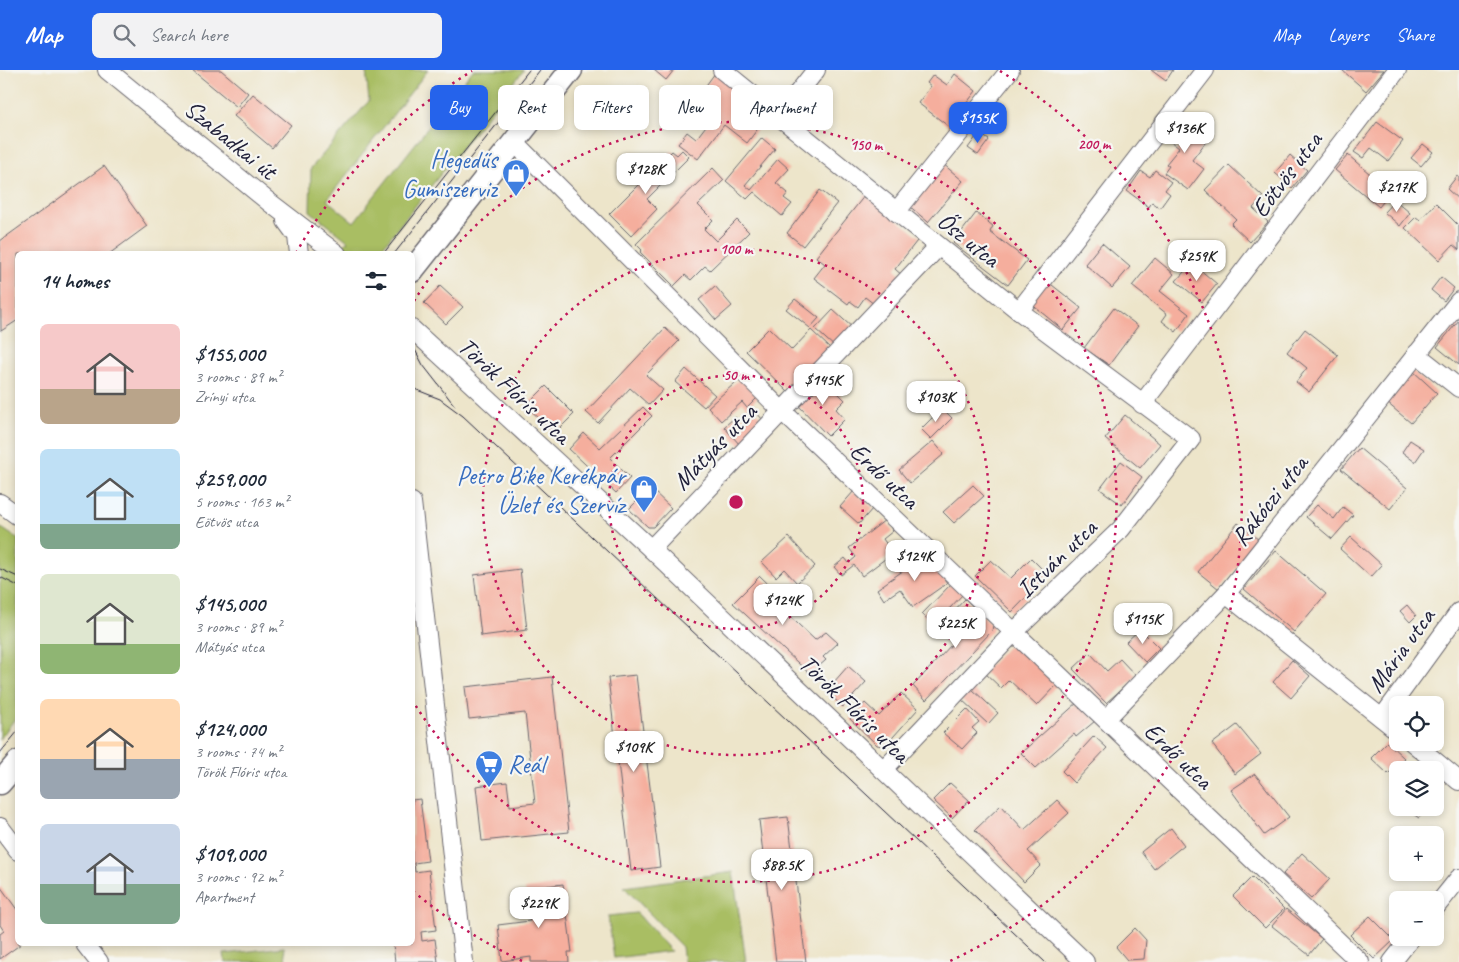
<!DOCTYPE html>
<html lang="en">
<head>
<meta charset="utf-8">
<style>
  body { margin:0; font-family:Caveat,sans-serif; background:#f2f2f3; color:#1f2937; height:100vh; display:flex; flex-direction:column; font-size:19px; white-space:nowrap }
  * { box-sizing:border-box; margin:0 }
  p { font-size:16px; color:#747a83 }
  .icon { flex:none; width:28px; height:28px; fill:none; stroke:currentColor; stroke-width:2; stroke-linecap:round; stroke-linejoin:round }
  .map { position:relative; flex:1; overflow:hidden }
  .side { position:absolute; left:15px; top:181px; width:400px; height:695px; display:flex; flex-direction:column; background:#fff; border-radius:8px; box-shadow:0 2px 8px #0003 }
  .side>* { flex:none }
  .hud { position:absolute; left:430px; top:15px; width:475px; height:45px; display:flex; gap:10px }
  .fabs { position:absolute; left:1389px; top:626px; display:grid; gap:10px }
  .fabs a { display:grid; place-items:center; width:55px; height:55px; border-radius:8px; background:#fff; box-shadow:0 2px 8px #0003; font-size:25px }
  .price { position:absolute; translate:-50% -42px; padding:0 11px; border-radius:10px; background:#fff; color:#222; font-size:16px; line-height:32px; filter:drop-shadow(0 1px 2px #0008) }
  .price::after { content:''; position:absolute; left:50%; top:30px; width:15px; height:11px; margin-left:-8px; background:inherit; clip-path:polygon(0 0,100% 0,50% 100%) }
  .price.active { background:#2563eb; color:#fff }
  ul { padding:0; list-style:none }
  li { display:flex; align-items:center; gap:15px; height:125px; padding:0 25px }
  li span { display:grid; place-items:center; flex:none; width:140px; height:100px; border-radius:8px; color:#555 }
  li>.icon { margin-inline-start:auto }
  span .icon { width:60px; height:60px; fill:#fffc; stroke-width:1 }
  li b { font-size:21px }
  h2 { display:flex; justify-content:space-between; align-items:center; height:60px; padding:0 25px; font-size:21px }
  .tag { padding:0 18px; border-radius:8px; background:#fff; box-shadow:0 2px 8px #0003; font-size:18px; line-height:45px }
  .tag.active { background:#2563eb; color:#fff }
  header { display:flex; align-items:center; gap:30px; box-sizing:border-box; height:70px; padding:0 25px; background:#2563eb; color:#fff }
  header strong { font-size:24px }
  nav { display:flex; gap:28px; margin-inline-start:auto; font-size:18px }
  .search { width:350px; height:45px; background:#f2f2f3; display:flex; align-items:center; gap:12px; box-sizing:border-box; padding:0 18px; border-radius:8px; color:#747a83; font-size:19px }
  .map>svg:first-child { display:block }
  .green { fill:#a9be63; stroke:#66704f }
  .building { fill:#f5ae9d }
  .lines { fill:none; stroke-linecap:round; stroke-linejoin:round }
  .minor-casing { stroke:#69666d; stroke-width:20 }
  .major-casing { stroke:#69666d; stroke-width:25 }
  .minor { stroke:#fff; stroke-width:18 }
  .major { stroke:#fff; stroke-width:22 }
  .tram { stroke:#22223b; stroke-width:1 }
  .ring { fill:none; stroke:#c2185b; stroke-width:2.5; stroke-dasharray:2.5 5 }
  .labels { text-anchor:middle; stroke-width:4.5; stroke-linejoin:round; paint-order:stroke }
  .street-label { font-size:25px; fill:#22223b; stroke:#f6f6f2 }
  .shop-label { font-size:25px; fill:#366cbe; stroke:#f6f6f2; text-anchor:end }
  .centre { fill:#c2185b; stroke:#f6f6f2; stroke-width:2.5 }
  .ring-label { font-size:15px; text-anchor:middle; font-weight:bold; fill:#c2185b; stroke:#f6f6f2; stroke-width:4.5; stroke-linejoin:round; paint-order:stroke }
</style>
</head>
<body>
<header>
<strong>Map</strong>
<div class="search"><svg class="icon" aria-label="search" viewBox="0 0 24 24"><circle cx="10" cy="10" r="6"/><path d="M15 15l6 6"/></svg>Search here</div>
<nav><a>Map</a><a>Layers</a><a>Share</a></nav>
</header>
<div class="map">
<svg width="1459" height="892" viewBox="0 0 1459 892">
  <rect width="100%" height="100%" fill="#f6f6f2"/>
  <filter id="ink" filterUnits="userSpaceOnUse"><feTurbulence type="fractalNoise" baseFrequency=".02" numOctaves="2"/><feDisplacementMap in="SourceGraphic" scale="10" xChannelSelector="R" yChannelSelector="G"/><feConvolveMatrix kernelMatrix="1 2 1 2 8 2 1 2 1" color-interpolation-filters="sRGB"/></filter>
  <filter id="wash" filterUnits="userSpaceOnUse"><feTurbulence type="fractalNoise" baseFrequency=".0096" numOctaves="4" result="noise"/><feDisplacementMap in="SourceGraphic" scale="20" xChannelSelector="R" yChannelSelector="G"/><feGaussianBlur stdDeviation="1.12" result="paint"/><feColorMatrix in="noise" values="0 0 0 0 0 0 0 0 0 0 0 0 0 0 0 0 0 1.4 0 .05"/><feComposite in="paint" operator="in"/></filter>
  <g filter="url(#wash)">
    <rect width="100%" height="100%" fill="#ede5ca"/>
    <g class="green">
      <polygon points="366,0 428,0 327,130 354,152 473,0 524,0 377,184 335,184 348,171 310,141 311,98 369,31"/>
      <polygon points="0,457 18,469 17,646 0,669"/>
      <polygon points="733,802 746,892 684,892 682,877 624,817"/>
      <polygon points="636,843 637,843 671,881 614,888 608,846"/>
      <polygon points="284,877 286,892 225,892 224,884"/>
    </g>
    <g id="blocks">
      <g class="building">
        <polygon points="192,0 221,0 248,23 237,37"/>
        <polygon points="654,0 674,0 666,10"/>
        <polygon points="1151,0 1173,0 1166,11"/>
        <polygon points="1342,0 1384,0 1366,21"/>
        <polygon points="715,3 769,44 747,73 724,55 698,89 678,74 687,62 696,69 718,40 699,25"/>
        <polygon points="955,4 976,21 959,43 963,45 952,59 918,33 931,16 927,13 933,5 947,15"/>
        <polygon points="253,24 291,55 272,78 234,46"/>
        <polygon points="1182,48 1208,69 1192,90 1204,99 1188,120 1164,103 1169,96 1166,94 1179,78 1166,68"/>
        <polygon points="1377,52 1403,71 1388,91 1371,78 1363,88 1354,82"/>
        <polygon points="979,63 989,70 978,85 968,78"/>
        <polygon points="762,68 775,79 745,115 751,120 778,89 789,99 776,113 788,123 784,128 792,134 782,146 754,122 747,129 726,111"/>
        <polygon points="1423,74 1433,82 1421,96 1411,88"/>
        <polygon points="682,80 689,87 647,129 657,139 631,166 609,144 672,81 677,85"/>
        <polygon points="1290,85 1307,100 1292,118 1275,103"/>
        <polygon points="1348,85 1391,122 1379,137 1335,100"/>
        <polygon points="942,93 963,111 928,152 907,134"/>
        <polygon points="1229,95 1263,127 1253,138 1268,152 1250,172 1231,154 1236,149 1205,120"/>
        <polygon points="104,96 147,156 109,184 18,184 18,250 1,261 0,171"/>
        <polygon points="713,98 724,110 698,135 713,150 704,159 716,171 737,150 749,162 710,200 705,196 691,210 685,205 674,216 640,182 642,180 636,174"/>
        <polygon points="1155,100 1171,112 1165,120 1170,124 1160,138 1152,132 1149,137 1127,121 1141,101 1150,107"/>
        <polygon points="1457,106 1459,107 1459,130 1447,119"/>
        <polygon points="820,120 837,133 803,176 787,163"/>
        <polygon points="865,125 920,167 895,199 903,206 874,234 865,227 858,237 850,231 848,234 814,208 825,194 816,187"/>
        <polygon points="1395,130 1410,143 1400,156 1384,142"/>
        <polygon points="1436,133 1459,156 1459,180 1453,175 1439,190 1405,158 1416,147 1420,150"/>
        <polygon points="976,143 993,156 990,162 1027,190 1008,215 953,173"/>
        <polygon points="1102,173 1130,197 1112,218 1085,194"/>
        <polygon points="1155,188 1174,204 1160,221 1189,244 1176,262 1162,251 1167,244 1132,216"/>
        <polygon points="1192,193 1217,214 1202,232 1176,211"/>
        <polygon points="1441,207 1454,218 1444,231 1431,220"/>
        <polygon points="1047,211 1081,238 1063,260 1030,233"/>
        <polygon points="440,216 463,237 446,254 424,233"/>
        <polygon points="715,216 732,236 716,250 699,230"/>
        <polygon points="795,229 819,248 810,258 786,239"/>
        <polygon points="1114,238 1138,256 1109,295 1084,278"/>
        <polygon points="833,240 854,259 836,278 815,259"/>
        <polygon points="1459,250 1459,295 1437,277"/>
        <polygon points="665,258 679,271 646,305 663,320 649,335 630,318 598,353 586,342"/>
        <polygon points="769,258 792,280 811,260 831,279 789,323 746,281"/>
        <polygon points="1305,259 1338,285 1309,322 1296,312 1307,298 1287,282"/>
        <polygon points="686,299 715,325 704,337 675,312"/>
        <polygon points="1413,301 1437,323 1411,353 1386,332"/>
        <polygon points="743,306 760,325 747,338 742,332 721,351 708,337"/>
        <polygon points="822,307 845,330 836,339 845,349 828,366 796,333"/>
        <polygon points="546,316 574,344 555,363 526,336"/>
        <polygon points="643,337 652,346 610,388 630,408 616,423 569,379 584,363 600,378"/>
        <polygon points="942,338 952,348 931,369 921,359"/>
        <polygon points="753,339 765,352 740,375 724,357 735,347 739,352"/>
        <polygon points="1125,345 1160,374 1140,398 1105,369"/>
        <polygon points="1410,370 1424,379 1415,392 1402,382"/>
        <polygon points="933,371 944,384 910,413 899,400"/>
        <polygon points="1359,378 1407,418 1390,439 1341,399"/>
        <polygon points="1121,391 1142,407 1122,435 1100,419"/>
        <polygon points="973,415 984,426 954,453 943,442"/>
        <polygon points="650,418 671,438 653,457 648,457 629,439"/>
        <polygon points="854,421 873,438 859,454 840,437"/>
        <polygon points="1317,435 1334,449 1343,437 1353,445 1332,469 1306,447"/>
        <polygon points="885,450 893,461 883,469 893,483 862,506 854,495 841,505 834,497 845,488 849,493 856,487 849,478"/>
        <polygon points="1238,453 1259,470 1219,519 1198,502"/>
        <polygon points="789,467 815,496 797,513 784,499 776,507 762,492"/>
        <polygon points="1351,467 1382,495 1371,507 1340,479"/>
        <polygon points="1276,481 1326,524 1294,562 1244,519"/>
        <polygon points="927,484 947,513 913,537 900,519 884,530 877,519"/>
        <polygon points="1031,488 1048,505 1012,542 975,506 991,490 1011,508"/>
        <polygon points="520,499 527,560 481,566 474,505"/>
        <polygon points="760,506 787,532 781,538 815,570 826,562 838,573 823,587 826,590 810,604 733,533"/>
        <polygon points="953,512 964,523 934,555 922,544"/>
        <polygon points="965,529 993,555 992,561 926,630 913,616 966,559 951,544"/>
        <polygon points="1407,535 1416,546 1410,552 1400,541"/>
        <polygon points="1140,559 1159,578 1145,592 1126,572"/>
        <polygon points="1007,577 1016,577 1057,615 1037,636 1009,610 1001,618 984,602"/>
        <polygon points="1090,583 1107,601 1120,589 1136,606 1106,633 1073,599"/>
        <polygon points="1292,590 1310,606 1291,628 1273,612"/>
        <polygon points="848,596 866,612 843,637 826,621"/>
        <polygon points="636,605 660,797 631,801 608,608"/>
        <polygon points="552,607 569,762 482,771 476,716 507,712 510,736 535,733 525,643 469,649 465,617"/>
        <polygon points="972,619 998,643 988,654 961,629"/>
        <polygon points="901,623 918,639 885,676 877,675 850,649 865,633 879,646"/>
        <polygon points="1078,632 1095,651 1076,667 1074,664 1036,698 1021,683"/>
        <polygon points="967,639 979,652 972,658 977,663 962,679 943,663"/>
        <polygon points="1237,655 1261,684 1235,704 1212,674"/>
        <polygon points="1094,666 1107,678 1074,713 1062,701"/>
        <polygon points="1387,672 1404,688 1388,704 1371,688"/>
        <polygon points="1255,704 1289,747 1264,765 1231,720"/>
        <polygon points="950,713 969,730 952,748 933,730"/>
        <polygon points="1435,713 1441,717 1435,726"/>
        <polygon points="420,729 428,791 414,793 415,802 429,800 436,860 421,862 422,871 435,869 438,892 395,892 393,874 412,874 412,730"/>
        <polygon points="1435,729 1441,733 1435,742 1428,738 1435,738"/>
        <polygon points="1057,730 1069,743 1028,781 1041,795 1024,812 975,760 1001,735 1024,760"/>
        <polygon points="1404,738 1426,738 1419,748"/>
        <polygon points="788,747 806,892 776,892 759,750"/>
        <polygon points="1171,758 1184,775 1154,799 1141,782"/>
        <polygon points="1302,783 1330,809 1311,829 1283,804"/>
        <polygon points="1252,807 1284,839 1265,858 1233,826"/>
        <polygon points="563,814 572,882 568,882 569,892 531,892 531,887 502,891 498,855 530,851 525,819"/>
        <polygon points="0,816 18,841 18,874 21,874 0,889 0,864 4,861 0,855"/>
        <polygon points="1286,839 1322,869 1309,885 1272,856"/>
        <polygon points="1370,846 1394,870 1374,889 1350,865"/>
        <polygon points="1135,858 1146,870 1144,889 1127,890 1116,877"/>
      </g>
    </g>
  </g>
  <g filter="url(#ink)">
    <use href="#blocks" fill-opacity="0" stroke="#69666d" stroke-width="1"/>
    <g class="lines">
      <g class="minor-casing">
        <g id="minor">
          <polyline points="107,0 269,132 337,184"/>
          <polyline points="722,0 1019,241 1191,369 1121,459 1014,562 883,700"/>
          <polyline points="779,47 816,0"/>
          <polyline points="514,72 782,341 1360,892"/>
          <polyline points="896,142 1010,0"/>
          <polyline points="286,151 297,166 299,184"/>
          <polyline points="1019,241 1205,0"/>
          <polyline points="412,259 651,479 1085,892"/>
          <polyline points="1416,284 1459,318"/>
          <polyline points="1142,334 1397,0"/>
          <polyline points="412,432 464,892"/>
          <polyline points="0,433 18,446"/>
          <polyline points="651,479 938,177"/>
          <polyline points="1226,524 1398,661"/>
          <polyline points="1382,648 1459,542"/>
          <polyline points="1106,649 1226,524 1459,231"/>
          <polyline points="1412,672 1459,711"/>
          <polyline points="0,757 18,781"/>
          <polyline points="1435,838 1459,808"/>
          <polyline points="85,874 99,892"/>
          <polyline points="1392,892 1411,868"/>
        </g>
      </g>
      <g class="major-casing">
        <g id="major">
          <polyline points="412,201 571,0"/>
          <polyline points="0,713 18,692"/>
        </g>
      </g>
      <use href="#minor" class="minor"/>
      <use href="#major" class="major"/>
      <g class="tram">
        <polyline points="383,184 529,0"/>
        <polyline points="394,184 540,0"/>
        <polyline points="412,274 423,295 455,336"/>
        <polyline points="412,318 440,329 463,346 1045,892"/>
        <polyline points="0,499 18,507"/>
        <polyline points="0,507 18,516"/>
        <polyline points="0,683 18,661"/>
      </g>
    </g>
  </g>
  <g class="ring">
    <circle cx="736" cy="432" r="127"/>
    <circle cx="736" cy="432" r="253"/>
    <path d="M414 231A380 380 0 1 1 414 633"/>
    <path d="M522 891A506 506 0 0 1 414 822M296 183A506 506 0 0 1 472 1M1000 1A506 506 0 0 1 950 891"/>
  </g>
  <defs>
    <g id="shop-pin" transform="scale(1.4375)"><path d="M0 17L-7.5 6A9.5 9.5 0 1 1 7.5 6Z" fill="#3f7fe0" stroke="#f6f6f2"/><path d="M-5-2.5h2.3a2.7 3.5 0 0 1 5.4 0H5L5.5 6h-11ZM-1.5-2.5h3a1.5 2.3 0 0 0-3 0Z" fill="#fff"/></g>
    <g id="supermarket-pin" transform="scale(1.4375)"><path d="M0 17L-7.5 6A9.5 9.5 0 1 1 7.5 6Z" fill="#3f7fe0" stroke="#f6f6f2"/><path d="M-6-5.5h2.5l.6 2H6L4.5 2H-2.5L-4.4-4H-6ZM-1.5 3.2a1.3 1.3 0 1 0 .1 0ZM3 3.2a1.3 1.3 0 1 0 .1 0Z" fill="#fff"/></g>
  </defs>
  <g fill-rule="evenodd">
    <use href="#shop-pin" x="516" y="103"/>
    <use href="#shop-pin" x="644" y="419"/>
    <use href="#supermarket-pin" x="489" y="694"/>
  </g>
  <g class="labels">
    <g class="street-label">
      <text transform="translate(231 69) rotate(39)" y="9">Szabadkai út</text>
      <text transform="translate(1286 104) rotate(-53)" y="9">Eötvös utca</text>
      <text transform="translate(969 169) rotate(39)" y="9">Ősz utca</text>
      <text transform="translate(515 320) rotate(43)" y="9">Török Flóris utca</text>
      <text transform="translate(714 376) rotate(-46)" y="9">Mátyás utca</text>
      <text transform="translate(885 405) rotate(43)" y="9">Erdő utca</text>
      <text transform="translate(1269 430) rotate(-52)" y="9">Rákóczi utca</text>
      <text transform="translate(1056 488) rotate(-44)" y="9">István utca</text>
      <text transform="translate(1400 580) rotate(-54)" y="9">Mária utca</text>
      <text transform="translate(855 638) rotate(44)" y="9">Török Flóris utca</text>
      <text transform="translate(1179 685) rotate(44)" y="9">Erdő utca</text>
    </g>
    <g class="shop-label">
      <text x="497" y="98">Hegedűs<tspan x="497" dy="29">Gumiszerviz</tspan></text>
      <text x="625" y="414">Petro Bike Kerékpár<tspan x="625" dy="29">Üzlet és Szervíz</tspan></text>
      <text x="508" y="703" text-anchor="start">Reál</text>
    </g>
  </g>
  <circle cx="736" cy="432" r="8" class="centre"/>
  <g class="ring-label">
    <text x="1094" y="79">200 m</text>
    <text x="866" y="80">150 m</text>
    <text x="736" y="184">100 m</text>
    <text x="736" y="310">50 m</text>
  </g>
</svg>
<div class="fabs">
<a><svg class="icon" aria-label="locate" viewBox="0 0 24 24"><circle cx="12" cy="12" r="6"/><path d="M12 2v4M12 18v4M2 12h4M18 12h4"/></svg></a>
<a><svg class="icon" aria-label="layers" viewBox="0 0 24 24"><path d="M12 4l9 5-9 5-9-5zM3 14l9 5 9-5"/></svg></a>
<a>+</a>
<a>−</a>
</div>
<b class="price active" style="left:978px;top:74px">$155K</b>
<b class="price" style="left:1185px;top:84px">$136K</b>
<b class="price" style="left:646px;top:125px">$128K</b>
<b class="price" style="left:1397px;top:143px">$217K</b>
<b class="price" style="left:1197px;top:212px">$259K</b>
<b class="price" style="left:823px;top:336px">$145K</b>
<b class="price" style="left:936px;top:353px">$103K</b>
<b class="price" style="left:915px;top:512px">$124K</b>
<b class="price" style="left:783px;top:556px">$124K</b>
<b class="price" style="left:1143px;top:575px">$115K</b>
<b class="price" style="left:956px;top:579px">$225K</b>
<b class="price" style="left:634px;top:703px">$109K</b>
<b class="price" style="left:782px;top:821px">$88.5K</b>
<b class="price" style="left:539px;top:859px">$229K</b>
<div class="hud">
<a class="tag active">Buy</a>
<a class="tag">Rent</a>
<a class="tag">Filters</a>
<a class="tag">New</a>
<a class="tag">Apartment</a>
</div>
<section class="side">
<h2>14 homes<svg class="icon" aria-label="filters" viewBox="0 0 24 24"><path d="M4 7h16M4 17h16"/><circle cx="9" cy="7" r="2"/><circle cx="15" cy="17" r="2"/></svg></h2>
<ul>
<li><span style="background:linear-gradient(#f6c9c9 65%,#b9a48a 0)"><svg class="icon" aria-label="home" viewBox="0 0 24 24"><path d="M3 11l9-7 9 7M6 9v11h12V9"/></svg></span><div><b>$155,000</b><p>3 rooms · 89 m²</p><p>Zrínyi utca</p></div></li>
<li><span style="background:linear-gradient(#bfe0f5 75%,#7fa58c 0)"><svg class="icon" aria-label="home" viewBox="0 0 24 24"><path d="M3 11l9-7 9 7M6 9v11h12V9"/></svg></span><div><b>$259,000</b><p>5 rooms · 163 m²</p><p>Eötvös utca</p></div></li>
<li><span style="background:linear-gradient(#dfe7d0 70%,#8fb573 0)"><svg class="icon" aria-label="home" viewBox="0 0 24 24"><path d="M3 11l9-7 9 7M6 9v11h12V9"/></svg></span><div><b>$145,000</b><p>3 rooms · 89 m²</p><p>Mátyás utca</p></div></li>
<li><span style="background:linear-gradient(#ffd9b3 60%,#9aa5b1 0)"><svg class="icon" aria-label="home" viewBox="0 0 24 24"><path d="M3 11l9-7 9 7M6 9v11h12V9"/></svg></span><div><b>$124,000</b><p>3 rooms · 74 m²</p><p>Török Flóris utca</p></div></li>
<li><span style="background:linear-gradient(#c9d6e8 60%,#7fa58c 0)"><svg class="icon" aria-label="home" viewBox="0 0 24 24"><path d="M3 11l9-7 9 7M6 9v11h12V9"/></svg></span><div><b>$109,000</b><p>3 rooms · 92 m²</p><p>Apartment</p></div></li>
</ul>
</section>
</div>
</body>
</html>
